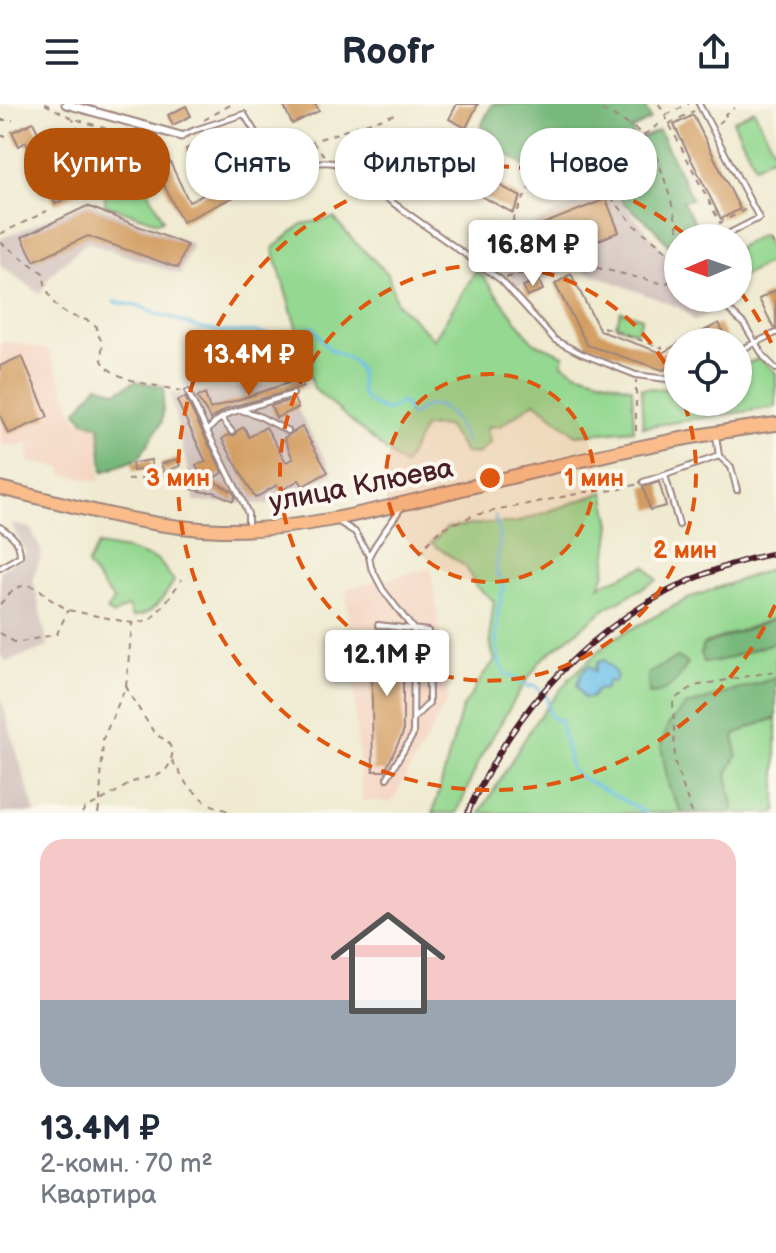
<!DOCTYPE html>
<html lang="ru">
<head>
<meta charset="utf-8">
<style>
  body { margin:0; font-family:"Balsamiq Sans",sans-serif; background:#f2f2f3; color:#1f2937; height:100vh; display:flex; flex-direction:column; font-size:30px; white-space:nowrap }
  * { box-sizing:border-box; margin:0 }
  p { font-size:26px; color:#747a83 }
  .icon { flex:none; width:44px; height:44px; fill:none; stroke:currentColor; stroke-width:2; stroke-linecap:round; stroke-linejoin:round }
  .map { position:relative; height:709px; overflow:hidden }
  .sheet { display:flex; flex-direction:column; background:#fff; flex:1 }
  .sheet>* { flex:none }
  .top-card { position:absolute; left:24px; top:24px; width:728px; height:72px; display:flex; gap:16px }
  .needle { width:52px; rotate:268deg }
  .buttons { position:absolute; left:664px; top:120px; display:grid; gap:16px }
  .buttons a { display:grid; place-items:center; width:88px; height:88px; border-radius:50%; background:#fff; box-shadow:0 2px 6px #0004; font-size:40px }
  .price { position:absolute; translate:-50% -68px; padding:0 18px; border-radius:8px; background:#fff; color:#222; font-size:26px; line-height:52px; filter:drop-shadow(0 2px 4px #0008) }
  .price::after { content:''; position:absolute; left:50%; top:48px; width:24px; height:18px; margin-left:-12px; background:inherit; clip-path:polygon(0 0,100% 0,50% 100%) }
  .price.active { background:#b45309; color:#fff }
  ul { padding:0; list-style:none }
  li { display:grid; align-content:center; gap:16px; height:424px; padding:0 40px }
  li span { display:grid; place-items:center; height:248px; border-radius:24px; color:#555 }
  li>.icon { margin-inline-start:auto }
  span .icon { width:144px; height:144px; fill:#fffc; stroke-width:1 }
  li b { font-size:34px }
  .pill { padding:0 28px; border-radius:32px; background:#fff; box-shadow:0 2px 6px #0004; font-size:28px; line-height:72px }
  .pill.active { background:#b45309; color:#fff }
  header { display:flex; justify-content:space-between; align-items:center; height:104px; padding:0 40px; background:#fff; font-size:36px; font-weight:700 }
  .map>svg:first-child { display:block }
  .built { fill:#f4d3c0 }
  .industrial { fill:#d0c0bc }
  .green { fill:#94d891; stroke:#6f7c5e; stroke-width:2 }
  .forest { fill:#77b87b; stroke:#606c53; stroke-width:2 }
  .water { fill:#6ec1ea; stroke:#5c708a; stroke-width:2 }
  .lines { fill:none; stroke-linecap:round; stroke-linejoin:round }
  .stream { stroke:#6ec1ea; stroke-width:3 }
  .building { fill:#d29b5e }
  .service-casing { stroke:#9c847e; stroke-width:8 }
  .minor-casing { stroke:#9c847e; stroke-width:11 }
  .primary-casing { stroke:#9c847e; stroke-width:16 }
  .path { stroke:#9c847e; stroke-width:2; stroke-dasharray:6 6; stroke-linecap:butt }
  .service { stroke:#fff; stroke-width:4 }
  .minor { stroke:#fff; stroke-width:7 }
  .primary { stroke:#f9bc8a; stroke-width:12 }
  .rail-casing { stroke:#4a1f2b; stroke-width:6 }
  .rail { stroke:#fbf7ec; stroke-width:3; stroke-dasharray:9; stroke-linecap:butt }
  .ring { fill:none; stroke:#e0560e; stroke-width:4; stroke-dasharray:14 10 }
  .labels { text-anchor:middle; stroke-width:8; stroke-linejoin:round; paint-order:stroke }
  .street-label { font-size:28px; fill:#4a1f2b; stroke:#fbf7ec }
  .centre { fill:#e0560e; stroke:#fbf7ec; stroke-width:4 }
  .ring-label { font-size:24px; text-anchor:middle; font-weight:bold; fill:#e0560e; stroke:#fbf7ec; stroke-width:8; stroke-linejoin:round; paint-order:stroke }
</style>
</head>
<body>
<header><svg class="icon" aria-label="menu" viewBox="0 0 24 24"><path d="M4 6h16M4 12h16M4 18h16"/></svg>Roofr<svg class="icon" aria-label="share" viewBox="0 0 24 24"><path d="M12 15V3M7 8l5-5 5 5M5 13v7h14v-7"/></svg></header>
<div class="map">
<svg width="776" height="709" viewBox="0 0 776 709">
  <rect width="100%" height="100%" fill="#fbf7ec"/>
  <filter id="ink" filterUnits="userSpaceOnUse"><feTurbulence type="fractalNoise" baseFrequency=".0125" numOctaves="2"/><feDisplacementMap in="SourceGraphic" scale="16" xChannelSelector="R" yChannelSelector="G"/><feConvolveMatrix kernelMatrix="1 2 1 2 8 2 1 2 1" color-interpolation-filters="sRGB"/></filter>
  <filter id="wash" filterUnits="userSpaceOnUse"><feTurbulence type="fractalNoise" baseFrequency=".006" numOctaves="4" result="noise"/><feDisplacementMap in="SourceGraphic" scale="32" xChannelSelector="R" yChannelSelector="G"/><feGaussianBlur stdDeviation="1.8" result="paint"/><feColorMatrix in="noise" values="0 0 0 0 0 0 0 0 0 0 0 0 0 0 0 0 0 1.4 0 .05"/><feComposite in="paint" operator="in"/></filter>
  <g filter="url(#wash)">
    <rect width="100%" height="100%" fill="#efead0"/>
    <g class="built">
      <polygon points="7,237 49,246 76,315 98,322 100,377 62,371 63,364 29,358 28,338 18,342 0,340 0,240"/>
      <polygon points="431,464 448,596 392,698 362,697 346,485"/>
    </g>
    <g class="industrial">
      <polygon points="596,82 609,84 678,163 678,194 708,194 717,203 695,218 683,205 574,163 515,184 494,139 573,101 564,90"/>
      <polygon points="88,98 193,140 180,170 87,138 51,170 40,190 0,161 0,135"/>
      <polygon points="283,279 333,369 270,400 195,398 170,290"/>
      <polygon points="12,420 31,424 42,449 33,474 48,543 7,558 0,551 0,467 26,449"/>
      <polygon points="0,592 35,709 0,709"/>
    </g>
    <g class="green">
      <polygon points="754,6 776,50 755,62 733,17"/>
      <polygon points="142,74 163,115 158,118 105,101 105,91"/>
      <polygon points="334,114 351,134 388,170 396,198 434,235 477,165 533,238 564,251 562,260 576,268 632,284 634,326 576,331 535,298 500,322 487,323 490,339 478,350 465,349 447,322 424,323 404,362 314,285 273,144 302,120"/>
      <polygon points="762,130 775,155 738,175 738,143"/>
      <polygon points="621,207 642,214 637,228 616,221"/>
      <polygon points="760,254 776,269 776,303 643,323 641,284 669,285 678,283 678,298 738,298 738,264"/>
      <path d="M604,388L611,420L604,471L599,482L645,462L657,476L606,504L541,556L521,585L480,654L457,709H433L462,605L486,567L495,557C487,537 491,518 494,497L475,481L466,463L431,439L447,424L488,419H515Z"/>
      <path d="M98,441L127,446L158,456L174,477C163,494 154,511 132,513L128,502L113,511L107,506L114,497L87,461Z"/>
      <polygon points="776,463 776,514 703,540 701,549 716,558 776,538 776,574 685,602 669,684 682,709 480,709 535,618 569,575 611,536 689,494"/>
      <polygon points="776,614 776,709 734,709 727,669 737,651 734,632 750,623"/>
    </g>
    <g class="forest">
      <polygon points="492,0 643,0 651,15 631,26 638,36 659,26 692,95 682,97 704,134 678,134 678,149 676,150 653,123 623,98 612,83 595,80 564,88 492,40 496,30 481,22"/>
      <polygon points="135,277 164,283 162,318 139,354 103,368 99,322 84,317 77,307 98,281 117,288"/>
      <polygon points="776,514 776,538 716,558 704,558 701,550 703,541"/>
      <path d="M677,553L688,559C679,575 669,590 649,590L648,570Z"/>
      <polygon points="776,574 776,614 750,623 734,632 737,651 727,670 734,709 682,709 669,684 661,642 668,621 685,602"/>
    </g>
    <polygon class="water" points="604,556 613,565 617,573 613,579 608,577 605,585 597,586 591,594 584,594 577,582 581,570 589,561 595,567 598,558"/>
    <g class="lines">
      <g class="stream">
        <path d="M114,198L140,202L155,210L170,213L198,224L224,228H256L274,232L296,228L313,223C320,231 323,241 333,247C340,251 349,252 355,259C371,280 345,291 387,307L400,299L405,300L411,313C417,309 420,304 427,302C448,296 461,325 467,340"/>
        <polyline points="495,412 500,432 496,468 503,478 503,486 498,507 496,537 499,557 505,569 529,583 534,581 547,593 549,609 553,615 560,616 571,665 580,673 647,709"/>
      </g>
    </g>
    <g id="blocks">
      <g class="building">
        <polygon points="283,0 315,0 319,7 292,20"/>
        <polygon points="457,0 478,0 466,24 449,15"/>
        <polygon points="186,2 191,12 173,21 168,11"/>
        <polygon points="693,11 740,105 721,115 674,21"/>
        <polygon points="33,18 61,78 129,46 131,51 160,37 189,98 256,65 263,79 182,118 153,58 145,61 143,57 55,100 26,38 19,42 12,28"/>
        <polygon points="215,30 224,34 236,43 244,52 200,73 186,45"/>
        <polygon points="433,45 521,93 513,109 424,62"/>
        <polygon points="606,95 619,128 541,159 528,126"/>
        <polygon points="87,102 187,141 178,164 88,132 34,157 22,133"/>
        <polygon points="571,170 600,227 662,249 678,240 678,258 663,266 587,241 555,180"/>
        <polygon points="539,176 543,186 527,192 523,182"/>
        <polygon points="776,186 776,224 774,224 759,195"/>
        <polygon points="719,219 726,234 718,238 682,238"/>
        <polygon points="22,252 48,313 8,330 0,311 0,262"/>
        <polygon points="300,275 303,283 228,304 213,313 211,316 197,293 205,290 210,305"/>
        <polygon points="185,293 223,369 209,375 232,387 235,392 233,397 214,388 204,388 172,380 172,371 202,377 196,361 206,358 177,297"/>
        <polygon points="294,295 298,304 276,314 271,302"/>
        <polygon points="244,323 249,333 266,323 286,358 293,355 284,334 302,323 328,368 303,382 299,376 280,387 277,381 255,394 222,335 228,331 234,332 237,327"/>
        <polygon points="177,355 180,362 164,368 161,360"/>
        <polygon points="151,356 152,364 133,367 132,359"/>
        <polygon points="659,378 666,402 650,406 643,383"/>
        <polygon points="371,531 403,533 403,629 385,667 373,667"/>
      </g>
    </g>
  </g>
  <g filter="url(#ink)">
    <use href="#blocks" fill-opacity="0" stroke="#9c847e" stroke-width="2"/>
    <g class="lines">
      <g class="service-casing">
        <g id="service">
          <polyline points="699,0 759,114 720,134"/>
          <path d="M181,32L195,26L244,10L268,49L280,72C299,65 320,53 340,61L501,176L555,236L580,249L636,271L674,276L678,274"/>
          <polyline points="716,194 744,220 764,253 776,265"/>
          <polyline points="738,247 776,229"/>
          <polyline points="188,288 207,327"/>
          <polyline points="243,307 257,311 288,327"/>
          <polyline points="221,314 232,328"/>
          <polyline points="716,331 719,352 731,363 737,386"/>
          <polyline points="643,378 665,371"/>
          <polyline points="337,417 355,428 369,452 371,463 383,486 414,526 413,631 387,674"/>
          <polyline points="679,421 665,371 719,352"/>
          <path d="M0,423C12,431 20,437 20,452L0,464"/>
          <polyline points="248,423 248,410 242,396 207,327 217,317 230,309 293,290"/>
          <path d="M369,452C378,434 390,421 401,404"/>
          <polyline points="378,521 428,527 429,599 415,613"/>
        </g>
      </g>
      <g class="minor-casing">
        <polyline id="minor" points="66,0 181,32"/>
      </g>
      <g class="primary-casing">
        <path id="primary" d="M0,384C72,401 146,424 221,426C306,427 384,404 466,384C569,359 671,333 776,320"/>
      </g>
      <g class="path">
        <polyline points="45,0 72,14 133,33"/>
        <path d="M592,0C606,9 635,22 645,33C660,50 675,110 680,134"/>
        <polyline points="659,0 720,119 746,105"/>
        <polyline points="666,11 689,0"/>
        <polyline points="0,16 13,16"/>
        <polyline points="204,16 232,0"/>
        <polyline points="718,19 727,14 725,10 734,4"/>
        <polyline points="669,20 694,7"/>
        <polyline points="644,31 659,20"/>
        <polyline points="0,32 6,32"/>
        <polyline points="83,36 106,26"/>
        <polyline points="312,38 324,51"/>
        <polyline points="274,50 395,10"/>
        <polyline points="72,61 83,36 73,15"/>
        <polyline points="137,70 144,67"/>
        <polyline points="579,94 605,86 635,122 659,140 678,159"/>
        <polyline points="0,130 47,107"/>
        <polyline points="771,136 776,145"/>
        <path d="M0,138L43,169C45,186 54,207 72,212C82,215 89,215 97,223C96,232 101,232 102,240C103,245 101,249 101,253C106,277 161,282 181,287"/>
        <polyline points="523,140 513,116 529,84"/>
        <polyline points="506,174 577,153 598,164 665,180 678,172"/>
        <polyline points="603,223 663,244"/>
        <polyline points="636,327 636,276"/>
        <polyline points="128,376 174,370 222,373"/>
        <polyline points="420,450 434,431 447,422 475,411 586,388 617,386 638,380"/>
        <polyline points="0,500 15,484 27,481 38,484 50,495 68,506 132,519 150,516 164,501 182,475"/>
        <polyline points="0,529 16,539 57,530 68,506"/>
        <polyline points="172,656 187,681 207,699 233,709"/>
        <path d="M82,709L85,704C102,697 116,688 131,679C140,674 156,673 162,669C170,664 171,655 173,647L167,637L155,630L132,594L126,582"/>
        <polyline points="98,709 100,698 103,635 126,582 132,520"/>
        <polyline points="692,709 675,659 673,596 694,582 776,567"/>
      </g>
      <use href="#service" class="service"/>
      <use href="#minor" class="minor"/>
      <use href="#primary" class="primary"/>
      <g class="rail-casing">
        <path id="rail" d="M468,709C473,694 483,679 490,665C549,556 653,473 776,449"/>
      </g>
      <use href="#rail" class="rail"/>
    </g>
  </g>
  <circle cx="490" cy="374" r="104" fill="#e0560e" fill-opacity=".12"/>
  <g class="ring">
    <circle cx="490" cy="374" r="104"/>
    <path d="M684 299A208 208 0 1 1 678 284"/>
    <path d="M775 501A312 312 0 1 1 688 133M739 186A312 312 0 0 1 775 247"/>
  </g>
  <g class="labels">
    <g class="street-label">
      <text transform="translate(361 380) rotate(-11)" y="10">улица Клюева</text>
    </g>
  </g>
  <circle cx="490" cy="374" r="12" class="centre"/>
  <g class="ring-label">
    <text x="594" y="382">1 мин</text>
    <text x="178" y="382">3 мин</text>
    <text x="685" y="454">2 мин</text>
  </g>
</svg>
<div class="buttons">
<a><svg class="needle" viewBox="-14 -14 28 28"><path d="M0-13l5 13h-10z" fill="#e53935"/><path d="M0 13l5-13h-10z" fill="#747a83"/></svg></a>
<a><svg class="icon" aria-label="locate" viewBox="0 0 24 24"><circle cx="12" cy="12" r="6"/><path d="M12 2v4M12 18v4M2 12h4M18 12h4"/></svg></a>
</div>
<b class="price" style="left:533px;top:184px">16.8M ₽</b>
<b class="price active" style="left:249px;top:294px">13.4M ₽</b>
<b class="price" style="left:387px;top:594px">12.1M ₽</b>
<div class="top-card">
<a class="pill active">Купить</a>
<a class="pill">Снять</a>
<a class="pill">Фильтры</a>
<a class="pill">Новое</a>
</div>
</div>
<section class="sheet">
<ul>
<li><span style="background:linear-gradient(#f6c9c9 65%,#9aa5b1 0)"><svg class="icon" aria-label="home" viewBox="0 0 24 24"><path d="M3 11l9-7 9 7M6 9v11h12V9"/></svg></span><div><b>13.4M ₽</b><p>2-комн. · 70 m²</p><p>Квартира</p></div></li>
</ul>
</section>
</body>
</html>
